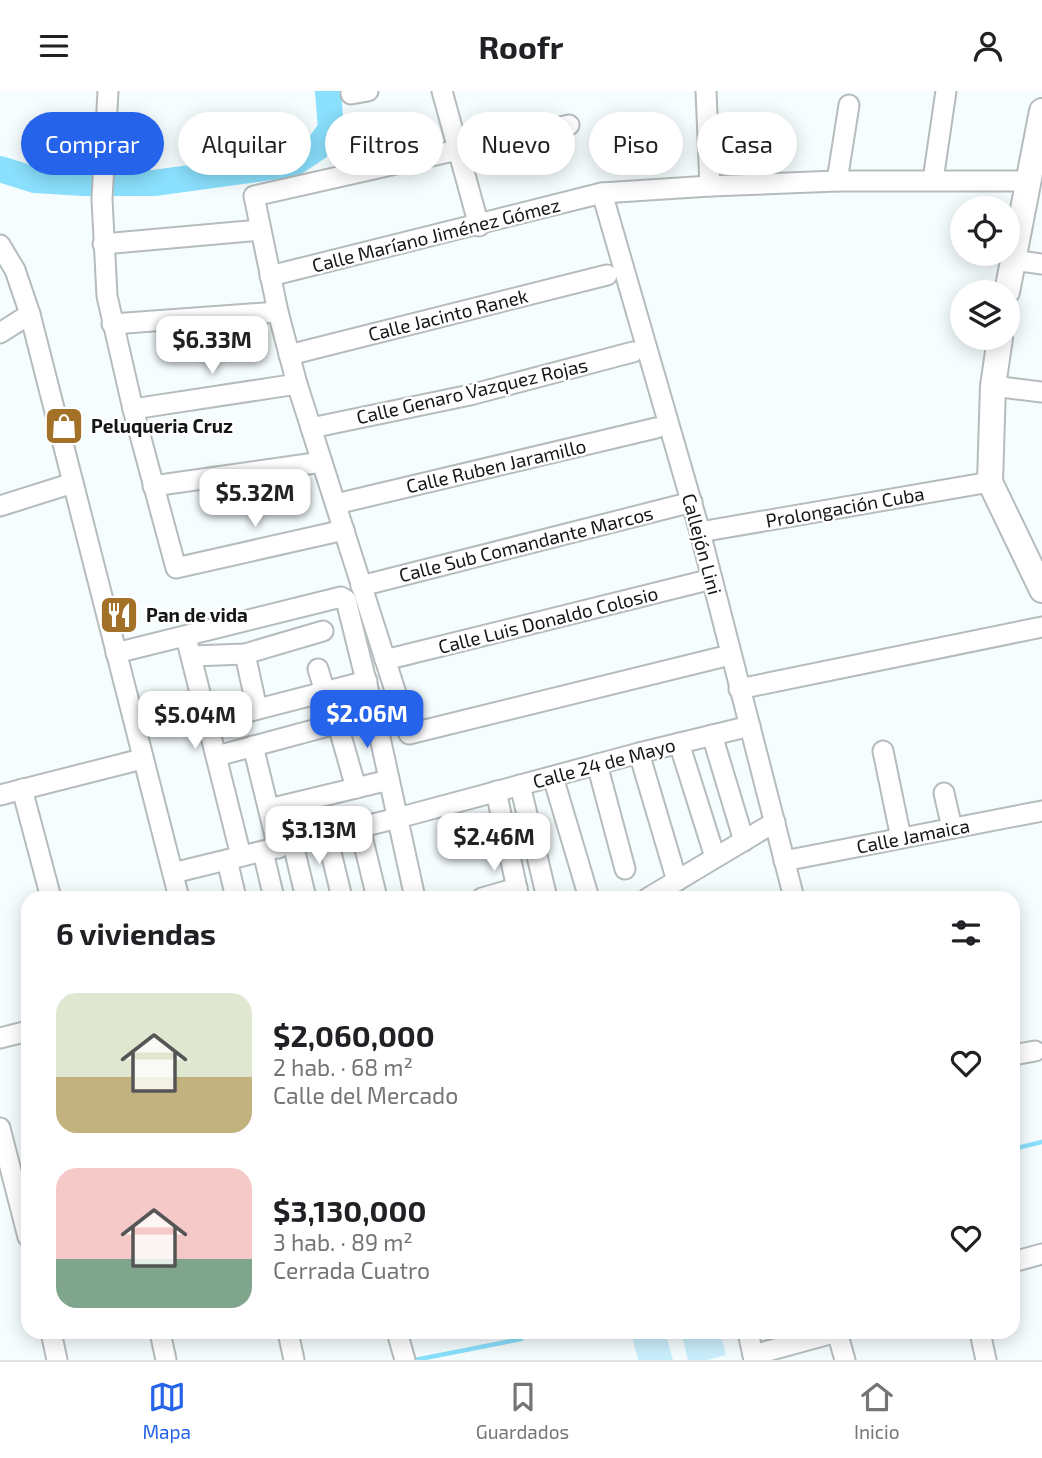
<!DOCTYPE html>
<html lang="es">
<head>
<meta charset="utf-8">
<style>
  body { margin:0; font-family:"Exo 2",sans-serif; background:#f2f2f2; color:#202124; height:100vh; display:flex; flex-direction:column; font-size:26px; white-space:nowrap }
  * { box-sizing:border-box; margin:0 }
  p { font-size:23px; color:#757577 }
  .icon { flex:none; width:38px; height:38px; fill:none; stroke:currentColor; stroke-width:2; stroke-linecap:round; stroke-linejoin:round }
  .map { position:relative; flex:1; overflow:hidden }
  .side { position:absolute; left:21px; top:800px; width:999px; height:448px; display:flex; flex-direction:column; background:#fff; border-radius:21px; box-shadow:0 4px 18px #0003 }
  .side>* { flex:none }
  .banner { position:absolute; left:21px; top:21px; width:1001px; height:63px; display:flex; gap:14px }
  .controls { position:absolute; left:950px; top:105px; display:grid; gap:14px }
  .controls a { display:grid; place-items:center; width:70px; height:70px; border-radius:50%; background:#fff; box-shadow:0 4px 18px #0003; font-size:35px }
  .price { position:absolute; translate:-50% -60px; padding:0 16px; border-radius:14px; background:#fff; color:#222; font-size:23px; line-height:46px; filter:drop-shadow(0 2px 4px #0008) }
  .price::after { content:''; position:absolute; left:50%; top:42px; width:21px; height:16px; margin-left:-10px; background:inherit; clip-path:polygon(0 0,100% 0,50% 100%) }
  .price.active { background:#2563eb; color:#fff }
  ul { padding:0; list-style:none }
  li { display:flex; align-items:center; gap:21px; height:175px; padding:0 35px }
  li span { display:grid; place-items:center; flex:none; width:196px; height:140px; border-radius:21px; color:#555 }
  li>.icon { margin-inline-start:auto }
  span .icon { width:84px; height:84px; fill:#fffc; stroke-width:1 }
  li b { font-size:30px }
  h2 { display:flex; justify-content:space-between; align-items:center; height:84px; padding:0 35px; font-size:30px }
  .pill { padding:0 24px; border-radius:32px; background:#fff; box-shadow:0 4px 18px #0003; font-size:24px; line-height:63px }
  .pill.active { background:#2563eb; color:#fff }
  header { display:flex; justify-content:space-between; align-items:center; height:91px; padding:0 35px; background:#fff; font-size:32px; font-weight:700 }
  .tabs { display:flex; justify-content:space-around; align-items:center; height:98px; border-top:2px solid #e0e0e0; background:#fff; font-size:19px; color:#757577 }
  .tabs a { display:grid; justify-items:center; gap:4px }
  .tabs .active { color:#2563eb }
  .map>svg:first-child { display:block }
  .green { fill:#caeffc }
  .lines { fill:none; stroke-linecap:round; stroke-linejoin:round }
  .stream { stroke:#8ae0fd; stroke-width:4.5 }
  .river { stroke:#8ae0fd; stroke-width:26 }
  .minor-casing { stroke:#b6bcbe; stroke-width:23 }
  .major-casing { stroke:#b6bcbe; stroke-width:28 }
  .minor { stroke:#fff; stroke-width:19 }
  .major { stroke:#fff; stroke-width:24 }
  .labels { text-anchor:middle; stroke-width:5; stroke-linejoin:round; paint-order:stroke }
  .street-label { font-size:19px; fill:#151717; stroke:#fff }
  .poi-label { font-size:19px; font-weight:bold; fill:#151717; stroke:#fff; text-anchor:start }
</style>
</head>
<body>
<header><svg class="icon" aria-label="menu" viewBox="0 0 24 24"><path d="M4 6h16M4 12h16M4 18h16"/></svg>Roofr<svg class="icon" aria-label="person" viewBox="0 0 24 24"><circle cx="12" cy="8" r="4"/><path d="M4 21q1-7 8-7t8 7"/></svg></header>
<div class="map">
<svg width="1042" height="1269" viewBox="0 0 1042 1269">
  <rect width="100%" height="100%" fill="#f6fdff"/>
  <g class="green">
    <polygon points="631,1241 665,1241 673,1269 638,1269"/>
    <polygon points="681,1241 720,1241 726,1264 707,1269 688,1269"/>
  </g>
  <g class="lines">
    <g class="stream">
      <polyline points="1013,1058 1042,1051"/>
      <polyline points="415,1269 521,1248 521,1241"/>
    </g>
    <polyline class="river" points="0,78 35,89 84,92 154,92 293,73 317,57 331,38 328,0"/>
    <g class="minor-casing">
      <g id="minor">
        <polyline points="108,0 102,108 107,205 133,318 176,477 344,439"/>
        <polyline points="442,0 479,135"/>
        <polyline points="706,0 710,95"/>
        <polyline points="351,3 368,0"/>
        <polyline points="569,34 254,105 278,221 297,293 409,643 730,564"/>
        <polyline points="933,89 946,0"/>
        <polyline points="837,90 849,14"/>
        <polyline points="602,102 700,441 794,807"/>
        <polyline points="103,153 260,139"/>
        <polyline points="0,154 15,179 30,223 179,807"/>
        <polyline points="1013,169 1042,173"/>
        <polyline points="270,185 602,102 710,95 837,90 1028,90"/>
        <polyline points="112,233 278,221"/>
        <polyline points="0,242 30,223"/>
        <polyline points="289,264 607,184"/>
        <polyline points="993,295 1042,301"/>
        <polyline points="133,318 297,293"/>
        <polyline points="311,337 470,304 633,261"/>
        <polyline points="153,395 322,371"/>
        <polyline points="336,413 656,337"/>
        <polyline points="0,415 73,392"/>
        <polyline points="700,441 990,391"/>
        <polyline points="361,495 692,411"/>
        <polyline points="186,546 241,765"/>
        <polyline points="116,562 341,506 346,509 379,642 415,807"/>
        <polyline points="245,563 257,618"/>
        <polyline points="192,565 245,563 323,540"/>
        <polyline points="385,569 712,488"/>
        <polyline points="318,578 325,601"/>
        <polyline points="739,598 1042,536"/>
        <polyline points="208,631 367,590"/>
        <polyline points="712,644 744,750"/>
        <polyline points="679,652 715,766"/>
        <polyline points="253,655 278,757"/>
        <polyline points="883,660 901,747"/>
        <polyline points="639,662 677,790"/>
        <polyline points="217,665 332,634 338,634 356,697"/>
        <polyline points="597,673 625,778"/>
        <polyline points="553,686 589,807"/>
        <polyline points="520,694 547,807"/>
        <polyline points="22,698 51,807"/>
        <polyline points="496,700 519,807"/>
        <polyline points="944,702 952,737"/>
        <polyline points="0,704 142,668"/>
        <polyline points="269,718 389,689"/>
        <polyline points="360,737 377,807"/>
        <polyline points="327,745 342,807"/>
        <polyline points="293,753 306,807"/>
        <polyline points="263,761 274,807"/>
        <polyline points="227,769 236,807"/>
        <polyline points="784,770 1042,720"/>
        <polyline points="173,782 398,727 639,662 750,635"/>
        <polyline points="482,807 517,797"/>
        <polyline points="648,807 775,731"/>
        <polyline points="0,947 28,940"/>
        <polyline points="1013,964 1035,960"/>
        <polyline points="0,1037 28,1146"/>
        <polyline points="1013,1171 1042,1163"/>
        <polyline points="51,1241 57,1269"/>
        <polyline points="160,1241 166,1269"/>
        <polyline points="288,1241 294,1269"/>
        <polyline points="397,1241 405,1269"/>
        <polyline points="748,1241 754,1269"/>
        <polyline points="837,1241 845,1269"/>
        <polyline points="980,1241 986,1269"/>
        <polyline points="753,1264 837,1241"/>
      </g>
    </g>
    <g class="major-casing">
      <g id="major">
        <polyline points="1007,201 1042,20"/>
        <polyline points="1000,247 993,295 990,391 1042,499"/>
      </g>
    </g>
    <use href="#minor" class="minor"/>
    <use href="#major" class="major"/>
  </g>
  <defs>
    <g id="shop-square" transform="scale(2.0125)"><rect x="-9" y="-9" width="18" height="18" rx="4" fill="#a37027" stroke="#fff"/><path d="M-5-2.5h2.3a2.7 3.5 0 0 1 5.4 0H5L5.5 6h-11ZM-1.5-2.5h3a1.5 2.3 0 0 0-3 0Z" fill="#fff"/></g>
    <g id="restaurant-square" transform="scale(2.0125)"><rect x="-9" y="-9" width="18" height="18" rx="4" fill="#a37027" stroke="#fff"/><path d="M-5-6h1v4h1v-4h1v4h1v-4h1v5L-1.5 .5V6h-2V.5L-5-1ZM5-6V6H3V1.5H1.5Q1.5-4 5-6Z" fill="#fff"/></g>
  </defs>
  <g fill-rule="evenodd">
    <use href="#shop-square" x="64" y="335"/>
    <use href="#restaurant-square" x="119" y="524"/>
  </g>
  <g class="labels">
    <g class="street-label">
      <text transform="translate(436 144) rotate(-14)" y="7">Calle Maríano Jiménez Gómez</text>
      <text transform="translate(448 224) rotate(-14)" y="7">Calle Jacinto Ranek</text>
      <text transform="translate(472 300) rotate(-13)" y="7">Calle Genaro Vazquez Rojas</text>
      <text transform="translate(496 375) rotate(-13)" y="7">Calle Ruben Jaramillo</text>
      <text transform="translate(845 416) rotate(-10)" y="7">Prolongación Cuba</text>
      <text transform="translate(526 453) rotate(-14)" y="7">Calle Sub Comandante Marcos</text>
      <text transform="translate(702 453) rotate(75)" y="7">Callejón Lini</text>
      <text transform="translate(548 529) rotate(-14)" y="7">Calle Luis Donaldo Colosio</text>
      <text transform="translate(604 672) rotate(-15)" y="7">Calle 24 de Mayo</text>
      <text transform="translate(913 745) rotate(-11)" y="7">Calle Jamaica</text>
    </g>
    <g class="poi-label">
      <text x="91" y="342">Peluqueria Cruz</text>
      <text x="146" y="531">Pan de vida</text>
    </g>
  </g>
</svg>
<div class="controls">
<a><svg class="icon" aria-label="locate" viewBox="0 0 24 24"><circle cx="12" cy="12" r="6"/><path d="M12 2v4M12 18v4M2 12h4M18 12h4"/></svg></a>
<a><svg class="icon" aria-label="layers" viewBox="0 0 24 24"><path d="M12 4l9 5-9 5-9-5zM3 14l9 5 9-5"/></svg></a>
</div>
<b class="price" style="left:212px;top:285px">$6.33M</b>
<b class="price" style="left:255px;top:438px">$5.32M</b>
<b class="price active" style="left:367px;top:659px">$2.06M</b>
<b class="price" style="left:195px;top:660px">$5.04M</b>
<b class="price" style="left:319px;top:775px">$3.13M</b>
<b class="price" style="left:494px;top:782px">$2.46M</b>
<div class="banner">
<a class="pill active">Comprar</a>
<a class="pill">Alquilar</a>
<a class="pill">Filtros</a>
<a class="pill">Nuevo</a>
<a class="pill">Piso</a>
<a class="pill">Casa</a>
</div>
<section class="side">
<h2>6 viviendas<svg class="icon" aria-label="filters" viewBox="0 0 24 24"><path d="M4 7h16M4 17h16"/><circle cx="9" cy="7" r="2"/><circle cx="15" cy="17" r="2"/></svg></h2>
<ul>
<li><span style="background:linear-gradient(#dfe7d0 60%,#c2b280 0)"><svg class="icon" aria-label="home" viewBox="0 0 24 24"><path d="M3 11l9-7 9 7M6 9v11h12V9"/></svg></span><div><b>$2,060,000</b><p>2 hab. · 68 m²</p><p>Calle del Mercado</p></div><svg class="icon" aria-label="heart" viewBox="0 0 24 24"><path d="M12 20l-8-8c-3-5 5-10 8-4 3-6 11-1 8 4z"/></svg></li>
<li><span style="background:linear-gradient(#f6c9c9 65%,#7fa58c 0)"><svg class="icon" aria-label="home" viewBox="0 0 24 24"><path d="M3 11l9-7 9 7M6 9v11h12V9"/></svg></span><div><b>$3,130,000</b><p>3 hab. · 89 m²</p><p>Cerrada Cuatro</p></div><svg class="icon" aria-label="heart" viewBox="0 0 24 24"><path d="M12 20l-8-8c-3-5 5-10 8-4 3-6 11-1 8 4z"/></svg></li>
</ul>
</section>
</div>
<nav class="tabs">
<a class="active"><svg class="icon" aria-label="map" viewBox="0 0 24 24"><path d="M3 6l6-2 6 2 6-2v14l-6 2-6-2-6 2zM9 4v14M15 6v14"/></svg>Mapa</a>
<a><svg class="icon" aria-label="saved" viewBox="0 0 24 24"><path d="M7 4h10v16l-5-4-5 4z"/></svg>Guardados</a>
<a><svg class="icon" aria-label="home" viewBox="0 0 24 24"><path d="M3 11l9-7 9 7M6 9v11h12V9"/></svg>Inicio</a>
</nav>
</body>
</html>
